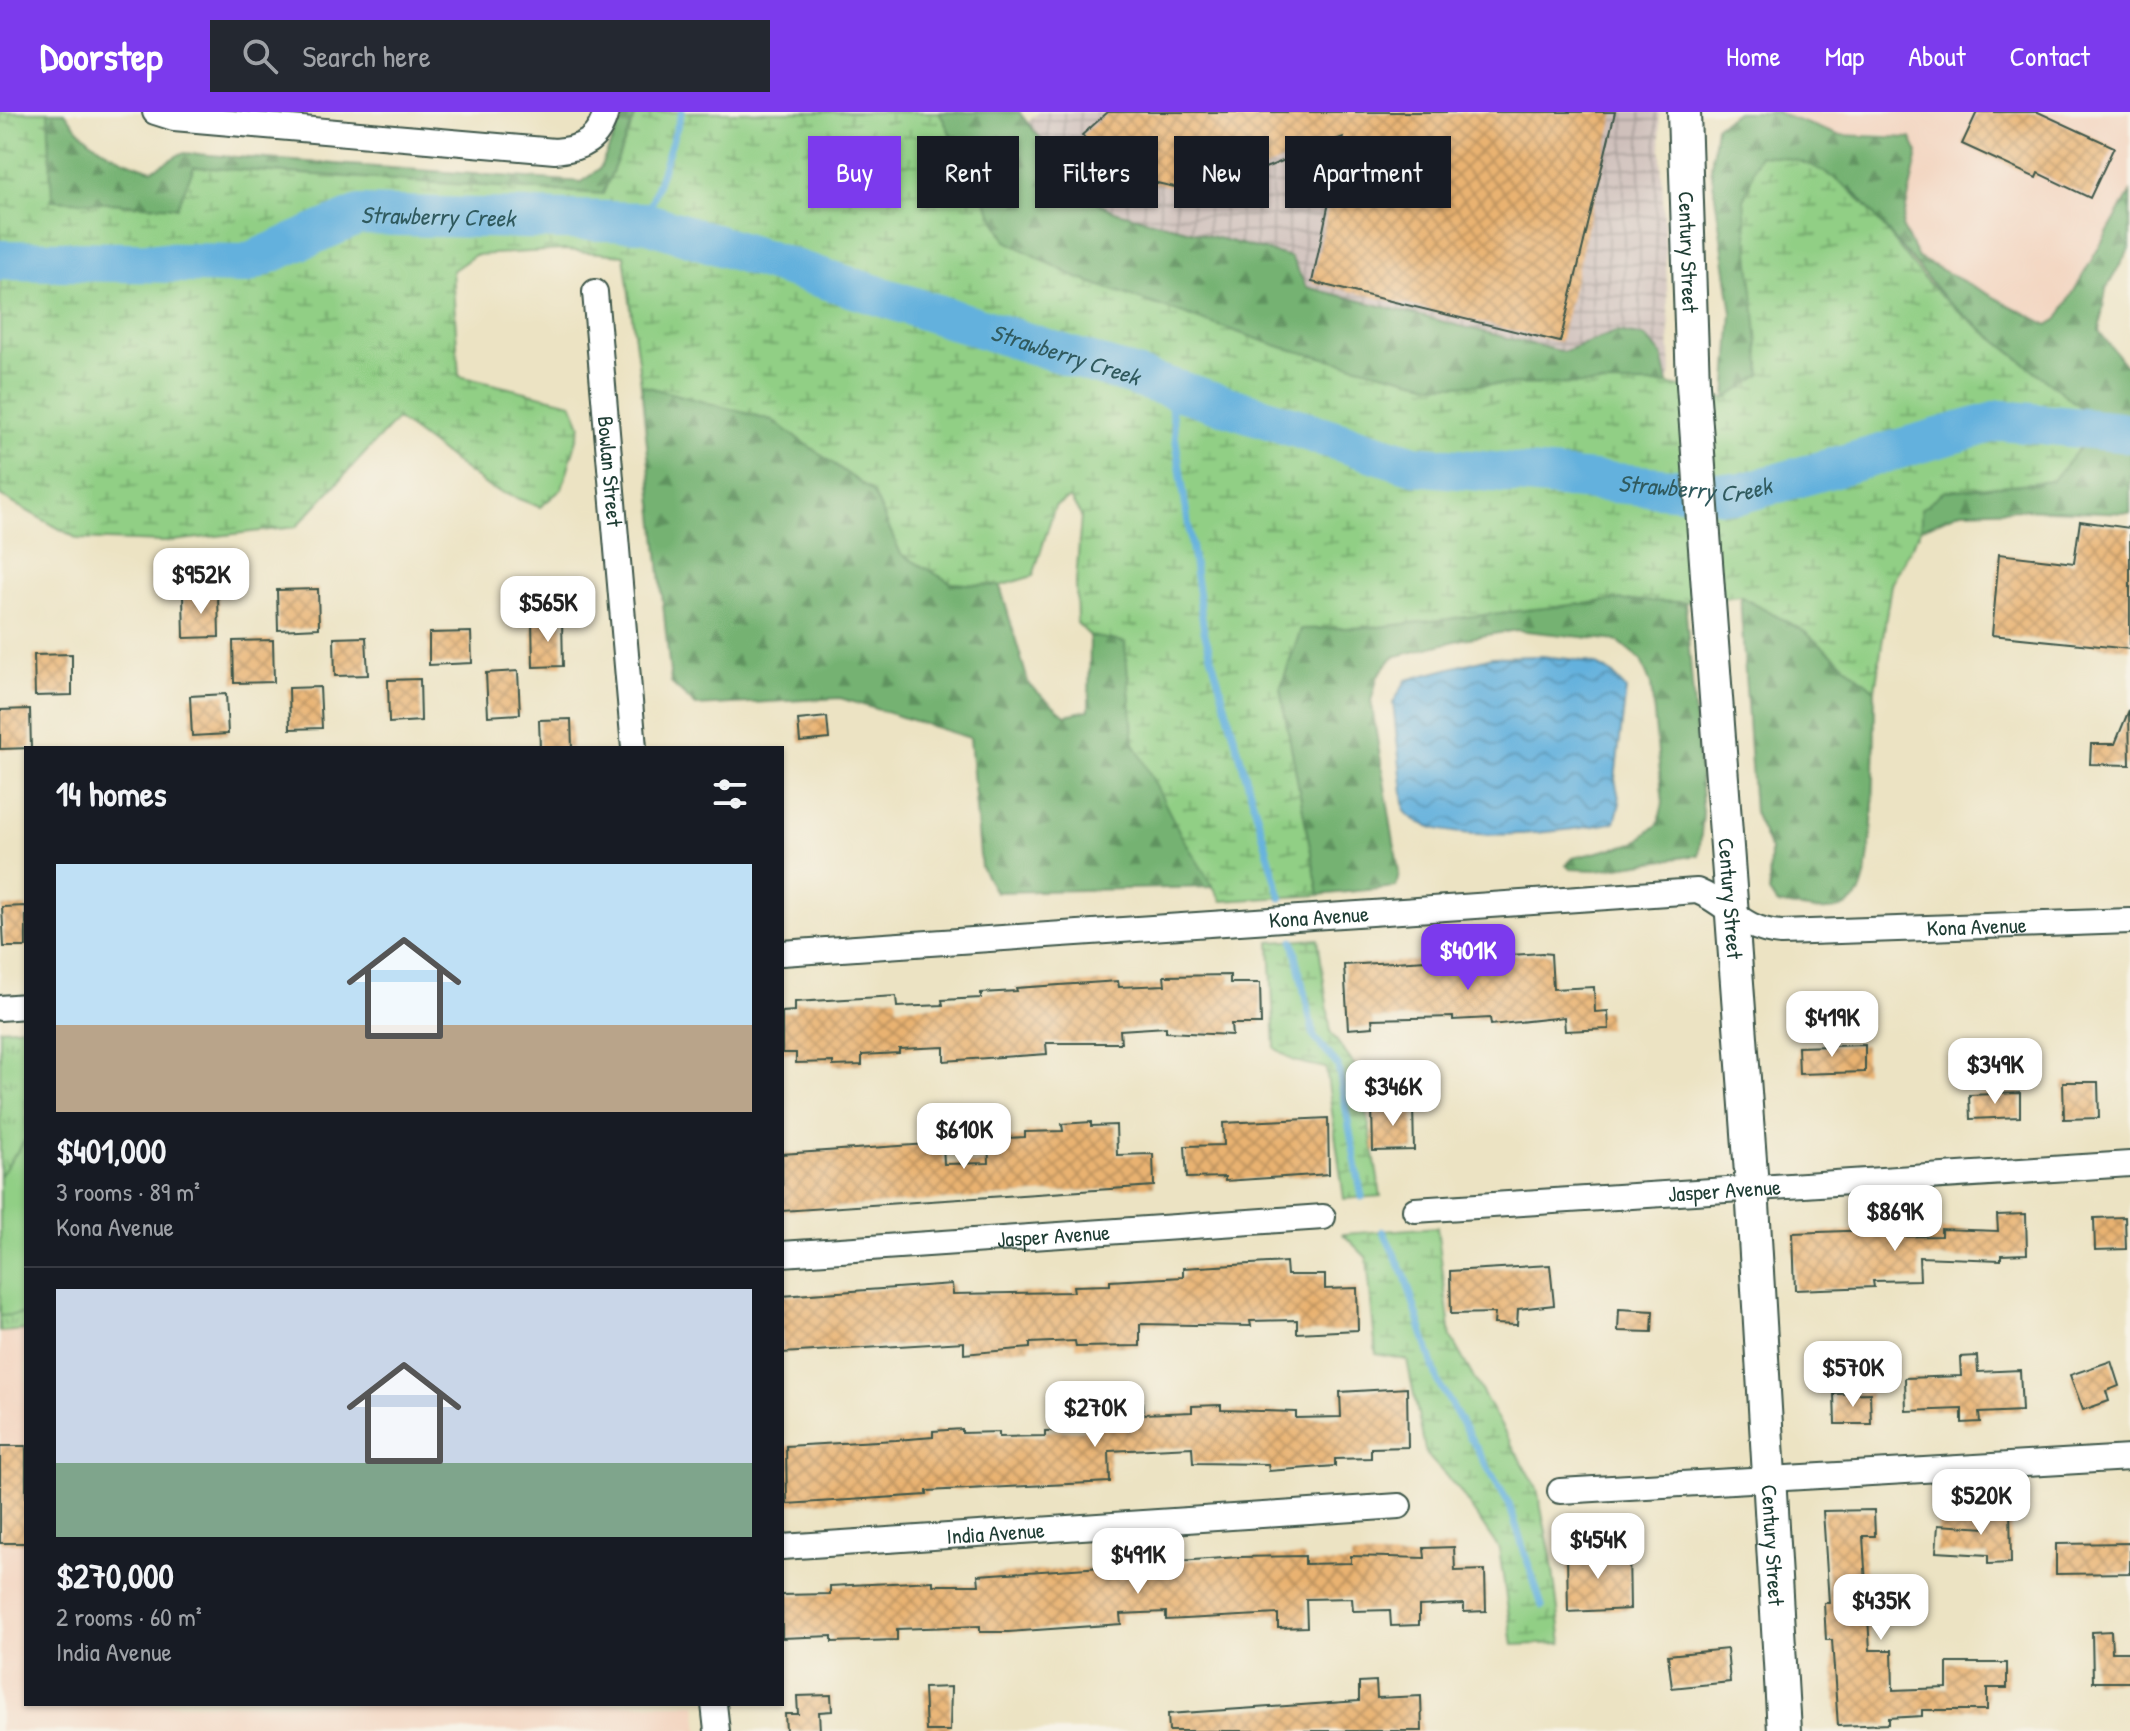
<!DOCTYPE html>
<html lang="en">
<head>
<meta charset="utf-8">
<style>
  body { margin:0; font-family:"Patrick Hand",sans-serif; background:#242831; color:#f1f3f6; height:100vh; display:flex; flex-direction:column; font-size:30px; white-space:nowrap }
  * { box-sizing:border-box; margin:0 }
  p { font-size:26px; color:#9ea1a6 }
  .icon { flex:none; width:44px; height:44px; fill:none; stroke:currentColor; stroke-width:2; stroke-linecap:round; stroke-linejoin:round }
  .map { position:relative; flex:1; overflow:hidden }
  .drawer { position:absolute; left:24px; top:634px; width:760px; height:960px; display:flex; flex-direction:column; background:#171b24; border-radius:0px; box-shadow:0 2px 6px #0004 }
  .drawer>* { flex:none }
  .hud { position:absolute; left:808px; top:24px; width:760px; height:72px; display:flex; gap:16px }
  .price { position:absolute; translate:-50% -68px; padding:0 18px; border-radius:16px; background:#fff; color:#222; font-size:26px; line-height:52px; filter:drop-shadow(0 2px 4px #0008) }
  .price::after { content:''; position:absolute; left:50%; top:48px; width:24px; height:18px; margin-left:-12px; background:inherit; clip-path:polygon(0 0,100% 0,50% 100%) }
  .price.on { background:#7c3aed; color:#fff }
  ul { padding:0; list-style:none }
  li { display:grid; align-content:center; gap:16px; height:424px; padding:0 32px }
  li+li { border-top:2px solid #363941 }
  li span { display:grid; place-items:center; height:248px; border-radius:0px; color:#555 }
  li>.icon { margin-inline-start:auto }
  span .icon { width:144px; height:144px; fill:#fffc; stroke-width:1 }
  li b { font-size:34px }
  h2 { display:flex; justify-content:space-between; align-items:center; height:96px; padding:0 32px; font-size:34px }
  .pill { padding:0 28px; border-radius:0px; background:#171b24; box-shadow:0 2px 6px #0004; font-size:28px; line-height:72px }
  .pill.on { background:#7c3aed; color:#fff }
  header { display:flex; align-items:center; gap:48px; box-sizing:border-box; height:112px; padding:0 40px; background:#7c3aed; color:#fff }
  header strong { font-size:38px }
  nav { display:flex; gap:44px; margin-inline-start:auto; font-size:28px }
  .search { width:560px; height:72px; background:#242831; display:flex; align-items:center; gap:20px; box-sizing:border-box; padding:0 28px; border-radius:0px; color:#9ea1a6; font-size:30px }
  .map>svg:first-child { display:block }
  .built { fill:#f3d4bf }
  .industrial { fill:url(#industrial-grid) }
  .forest { fill:url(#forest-firs); stroke:#4a7853; stroke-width:2 }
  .wetland { fill:url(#wetland-marsh); stroke:#58865c; stroke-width:2 }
  .park { fill:url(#park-tufts); stroke:#58865c; stroke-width:2 }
  .pitch { fill:#91cf85; stroke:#58865c; stroke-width:2 }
  .water { fill:url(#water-waves); stroke:#417788; stroke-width:2 }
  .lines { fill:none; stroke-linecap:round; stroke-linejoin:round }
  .stream { stroke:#63b1dd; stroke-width:7 }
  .river { stroke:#63b1dd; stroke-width:40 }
  .building { fill:url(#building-cross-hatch) }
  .street-casing { stroke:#3e5649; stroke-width:28 }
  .secondary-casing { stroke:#3e5649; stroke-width:36 }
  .street { stroke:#fff; stroke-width:24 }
  .secondary { stroke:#fff; stroke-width:32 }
  .labels { text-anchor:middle; stroke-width:6; stroke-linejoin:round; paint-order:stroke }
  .street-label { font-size:22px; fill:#1f3d34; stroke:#f7f3e8 }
  .water-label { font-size:24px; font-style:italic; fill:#305a5e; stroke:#f7f3e8 }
</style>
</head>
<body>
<header>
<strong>Doorstep</strong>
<div class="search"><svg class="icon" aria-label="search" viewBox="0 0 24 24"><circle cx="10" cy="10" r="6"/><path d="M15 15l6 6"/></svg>Search here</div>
<nav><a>Home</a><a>Map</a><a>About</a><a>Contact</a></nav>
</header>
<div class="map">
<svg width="2130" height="1619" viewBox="0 0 2130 1619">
  <defs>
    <pattern id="industrial-grid" width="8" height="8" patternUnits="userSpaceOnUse" patternTransform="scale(2)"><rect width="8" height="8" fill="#cfc0bb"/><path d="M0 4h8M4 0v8" fill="none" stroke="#a79d99"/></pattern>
    <pattern id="forest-firs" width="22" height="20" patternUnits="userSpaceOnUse" patternTransform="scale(2)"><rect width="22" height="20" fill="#74b272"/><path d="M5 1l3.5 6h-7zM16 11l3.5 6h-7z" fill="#5f925e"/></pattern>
    <pattern id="wetland-marsh" width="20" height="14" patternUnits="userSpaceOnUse" patternTransform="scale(2)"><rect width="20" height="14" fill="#91cf85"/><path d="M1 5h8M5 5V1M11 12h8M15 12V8" fill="none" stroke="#76a96e"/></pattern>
    <pattern id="park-tufts" width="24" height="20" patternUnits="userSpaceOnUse" patternTransform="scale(2)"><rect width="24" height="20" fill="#91cf85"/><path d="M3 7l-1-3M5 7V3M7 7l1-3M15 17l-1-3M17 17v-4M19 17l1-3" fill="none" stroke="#76a96e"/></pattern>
    <pattern id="water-waves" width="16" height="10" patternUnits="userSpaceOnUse" patternTransform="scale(2)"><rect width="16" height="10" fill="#63b1dd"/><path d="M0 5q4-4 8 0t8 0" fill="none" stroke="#5191b4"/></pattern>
    <pattern id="building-cross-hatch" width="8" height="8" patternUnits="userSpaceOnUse" patternTransform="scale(2)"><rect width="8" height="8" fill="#e9b271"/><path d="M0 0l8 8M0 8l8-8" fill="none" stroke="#bc925e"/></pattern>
  </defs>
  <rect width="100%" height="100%" fill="#f7f3e8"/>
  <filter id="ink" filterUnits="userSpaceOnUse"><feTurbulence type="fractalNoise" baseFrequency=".0125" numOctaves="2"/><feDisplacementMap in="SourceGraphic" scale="16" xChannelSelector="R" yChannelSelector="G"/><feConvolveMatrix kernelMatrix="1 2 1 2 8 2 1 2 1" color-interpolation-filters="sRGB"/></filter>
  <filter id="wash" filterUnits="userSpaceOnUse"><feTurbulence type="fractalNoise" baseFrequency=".006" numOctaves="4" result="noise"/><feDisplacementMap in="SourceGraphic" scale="32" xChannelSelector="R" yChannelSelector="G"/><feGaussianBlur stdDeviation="1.8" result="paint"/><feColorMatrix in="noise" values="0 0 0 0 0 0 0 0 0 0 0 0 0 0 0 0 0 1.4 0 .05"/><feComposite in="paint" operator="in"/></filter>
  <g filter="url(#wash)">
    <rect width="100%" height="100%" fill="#ece3c3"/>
    <g class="built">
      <polygon points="1775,0 2130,0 2130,81 2058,207 2048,213 1918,146 1902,115 1918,41 1884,22 1838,23"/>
      <polygon points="26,1218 26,1592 696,1592 699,1619 0,1619 0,1220"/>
    </g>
    <polygon class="industrial" points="1039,0 1659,0 1671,261 1668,272 1662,243 1616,220 1563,240 1306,175 1291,145 1112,99 1089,86 1027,11"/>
    <g class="forest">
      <path d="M48,0H65C86,33 115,46 152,58L182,41L582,70L600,56L625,0H637L603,82L194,55L178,95L51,88Z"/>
      <polygon points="939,0 1019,0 1089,86 1113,99 1291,145 1306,175 1563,240 1616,220 1645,225 1662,243 1668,272 1434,273 1284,236 1077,166 1007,130"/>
      <polygon points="1737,0 1775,0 1838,23 1911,26 1918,41 1902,115 1918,146 2048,213 2058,207 2130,81 2130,136 2106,177 2099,219 2125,253 2130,255 2130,401 2022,397 1961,399 1921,417 1920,397 1944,379 2052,369 2097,309 1946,188 1850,75 1758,206 1761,264 1726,287 1732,201 1711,55 1716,14"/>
      <polygon points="641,273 772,308 873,380 901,442 952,471 1000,474 1029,573 1065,603 1089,598 1090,524 1125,530 1134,631 1213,775 995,780 981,755 970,626 840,586 696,594 671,571"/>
      <path d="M1740,484L1804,519L1875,578C1874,615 1878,769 1854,789C1834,806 1800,795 1777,792L1769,780L1770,738L1754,700Z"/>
      <polygon points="1615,488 1685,490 1703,701 1699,743 1597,758 1570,757 1566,753 1573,746 1635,731 1658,712 1663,691 1651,573 1641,548 1618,529 1517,518 1463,527 1393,545 1378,563 1371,589 1399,761 1396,775 1319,783 1280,577 1301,517 1377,515"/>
    </g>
    <g class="wetland">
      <path d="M0,0H48L52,88L177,95L194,55L603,82L637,0H939L1006,129L1077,166L1284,236L1434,273L1668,272L1726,287L1761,263L1744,88L1759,43C1864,46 1883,135 1949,191C1997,231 2048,268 2097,309L2095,318L2052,369L1944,379L1921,397V417L1891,472L1875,578L1804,519L1740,484L1685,490L1615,488L1377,515L1301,517L1280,577L1319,783L1222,789L1181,723L1134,631L1125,530L1090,524L1077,511L1076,471L1081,404L1070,386L1055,394L1033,464L1000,474L952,471L901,442L873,380L772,308L641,273L624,143L564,138L475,143L452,159L459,264L572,291L581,313L562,377L540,395L490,376L397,307L296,415L164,430L78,427L0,384Z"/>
      <polygon points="1318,827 1331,921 1360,961 1381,1084 1344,1087 1326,956 1294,949 1275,936 1270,830"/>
      <polygon points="1437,1115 1451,1226 1537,1377 1551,1443 1562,1531 1513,1533 1499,1437 1459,1378 1426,1342 1407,1248 1376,1242 1367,1146 1343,1122"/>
    </g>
    <polygon class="park" points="26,915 26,1218 0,1220 0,917"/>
    <polygon class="pitch" points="26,1027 26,1202 0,1204 0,1064"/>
    <path class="water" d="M1542,544C1580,549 1603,545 1626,578L1615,667L1620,691L1615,710C1571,720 1433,737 1405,699L1393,591L1406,568L1492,545Z"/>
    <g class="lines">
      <g class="stream">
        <polyline points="645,110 682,0"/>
        <polyline points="1168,275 1204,519 1281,786"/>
        <polyline points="1293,829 1314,925 1338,954 1362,1085"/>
        <polyline points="1383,1119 1405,1164 1438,1270 1509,1392 1542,1494"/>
      </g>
      <path class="river" id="s1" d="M0,148L245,152L359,103L645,110L1414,353L1739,382L2002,308L2130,321"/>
    </g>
    <g id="blocks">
      <g class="building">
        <polygon points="1108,0 1615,0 1560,230 1312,170 1343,25 1202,81 1116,62 1082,23"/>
        <polygon points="1977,0 2038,0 2114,35 2090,86 2038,61 2036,66 1962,32"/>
        <polygon points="2080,409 2130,416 2130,537 1992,523 1999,442 2074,451"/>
        <polygon points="318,477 319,516 278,518 277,478"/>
        <polygon points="218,482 219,525 184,526 183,483"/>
        <polygon points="562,508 563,554 533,555 532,509"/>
        <polygon points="471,520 472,551 429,553 429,521"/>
        <polygon points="366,525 368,563 335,564 334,526"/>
        <polygon points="273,528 274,570 234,571 233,529"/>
        <polygon points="72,542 72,583 35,584 34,543"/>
        <polygon points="518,559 520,602 488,604 486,561"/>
        <polygon points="420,567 421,609 389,611 388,568"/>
        <polygon points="320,575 322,616 290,617 289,576"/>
        <polygon points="226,582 228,622 192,624 190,584"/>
        <polygon points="30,597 31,636 0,637 0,598"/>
        <polygon points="2129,598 2130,653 2090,652 2091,632 2115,632"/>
        <polygon points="827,605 829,627 800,630 798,608"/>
        <polygon points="571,607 572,636 540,636 539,608"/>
        <polygon points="26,794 26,835 4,835 2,795"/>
        <polygon points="1542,841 1551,842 1553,877 1594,875 1595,900 1608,899 1609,917 1565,919 1564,905 1491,913 1490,906 1453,908 1453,905 1372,907 1373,915 1348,917 1344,853"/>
        <polygon points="1230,863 1230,871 1260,871 1261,912 1231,912 1232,923 1166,920 1166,915 1120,918 1121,931 1046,931 1047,942 944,949 944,935 899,937 899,941 862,943 862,953 833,954 833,950 796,951 796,941 782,941 782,900 795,899 795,890 896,884 897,895 943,893 942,888 981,886 981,881 1017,879 1016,876 1118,869 1119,875 1165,873 1164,864"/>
        <polygon points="1865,933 1865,960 1799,962 1798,935"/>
        <polygon points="2063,970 2098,970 2099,1006 2064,1007"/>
        <polygon points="2020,981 2020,1005 1970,1007 1969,983"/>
        <polygon points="1413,994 1414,1038 1373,1039 1372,995"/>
        <polygon points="1328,1006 1329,1062 1225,1069 1225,1065 1187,1066 1185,1034 1224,1033 1223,1011"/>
        <polygon points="1091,1010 1091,1014 1116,1013 1117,1043 1153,1042 1154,1074 782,1099 782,1042 943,1031 944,1052 989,1051 988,1027 1025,1025 1025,1020 1063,1019 1062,1012"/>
        <polygon points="2026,1102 2027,1142 2001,1143 2001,1148 1919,1145 1920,1168 1873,1169 1874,1175 1795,1178 1793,1121 1872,1118 1872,1125 1941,1124 1941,1117 1998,1119 1997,1103"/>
        <polygon points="2125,1105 2126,1137 2095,1138 2094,1106"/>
        <polygon points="1286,1150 1287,1163 1325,1163 1325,1177 1357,1176 1358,1218 1297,1221 1297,1208 1250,1209 1251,1214 1140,1212 1140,1234 1076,1235 1075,1229 1030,1231 1030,1236 964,1242 964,1230 782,1241 782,1184 952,1172 953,1182 1074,1180 1073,1174 1110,1173 1110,1169 1183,1165 1183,1156"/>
        <polygon points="1550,1153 1554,1193 1518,1197 1517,1213 1494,1212 1495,1201 1451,1202 1450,1159"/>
        <polygon points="1619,1197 1653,1199 1652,1220 1618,1219"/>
        <polygon points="1977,1244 1978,1260 2020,1258 2022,1299 1979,1301 1980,1310 1962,1311 1962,1297 1906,1299 1905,1266 1961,1264 1960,1245"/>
        <polygon points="2111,1249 2119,1274 2106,1279 2109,1289 2083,1298 2070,1263"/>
        <polygon points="1407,1276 1408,1335 1371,1336 1371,1346 1335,1347 1335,1354 1269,1359 1268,1352 1193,1351 1192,1335 1109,1339 1110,1370 927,1379 927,1383 787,1392 786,1334 896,1328 933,1325 933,1319 962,1317 962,1321 999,1320 999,1325 1045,1324 1045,1319 1084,1318 1084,1308 1117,1306 1117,1285 1142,1284 1143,1302 1192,1300 1192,1294 1221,1293 1221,1298 1296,1300 1296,1306 1341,1305 1340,1280"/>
        <polygon points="1870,1281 1871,1312 1835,1312 1834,1282"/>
        <rect x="0" y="1334" width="26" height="97"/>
        <polygon points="2010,1392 2011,1451 1988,1452 1988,1443 1936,1440 1938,1413 1987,1416 1987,1393"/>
        <polygon points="1874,1398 1875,1424 1863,1424 1870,1538 1892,1538 1893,1578 1947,1576 1947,1551 2007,1551 2007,1576 1987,1576 1987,1598 1922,1598 1922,1604 1889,1606 1889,1612 1838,1614 1832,1528 1826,1528 1824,1491 1829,1491 1823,1399"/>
        <polygon points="2130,1431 2130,1461 2056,1462 2056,1432"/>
        <polygon points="1454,1435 1455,1459 1485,1458 1486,1499 1464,1500 1464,1492 1419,1494 1419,1513 1391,1514 1390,1498 1353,1499 1352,1486 1306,1487 1307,1515 1278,1516 1278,1502 1166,1508 1166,1500 1120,1502 1121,1512 1008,1520 980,1520 980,1514 897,1517 897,1528 832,1530 832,1524 782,1526 782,1483 830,1482 830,1474 933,1469 933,1473 979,1473 978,1463 1118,1454 1119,1461 1164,1458 1163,1450 1239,1445 1305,1444 1305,1452 1351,1451 1351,1444 1425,1446 1424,1436"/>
        <polygon points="1629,1438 1630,1497 1568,1500 1567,1441"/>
        <polygon points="2111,1519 2112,1540 2130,1540 2130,1570 2093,1570 2092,1520"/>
        <polygon points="1727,1537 1730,1570 1672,1576 1668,1543"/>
        <polygon points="1376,1569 1377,1586 1421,1584 1422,1619 1169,1619 1168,1602 1359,1589 1359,1570"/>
        <polygon points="951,1575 950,1619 926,1619 924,1576"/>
        <polygon points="831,1583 832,1599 819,1600 820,1619 786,1619 785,1602 798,1602 797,1584"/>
      </g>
    </g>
  </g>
  <g filter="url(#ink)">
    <use href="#blocks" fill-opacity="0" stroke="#3e5649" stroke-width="2"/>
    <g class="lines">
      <g class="street-casing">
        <g id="street">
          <path d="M155,0L174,6L555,39C582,37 599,28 606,0"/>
          <path id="s2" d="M595,180L634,636"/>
          <path id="s3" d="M782,841L1697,779C1733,794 1738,817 1781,821L2130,809"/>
          <polyline points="0,896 26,894"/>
          <path id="s4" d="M1415,1098L2130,1052"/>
          <path id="s5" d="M782,1142L1323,1105"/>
          <polyline points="1560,1379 2130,1346"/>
          <path id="s6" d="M782,1435L1399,1394"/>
          <polyline points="714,1592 717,1619"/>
        </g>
      </g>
      <g class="secondary-casing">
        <g id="secondary">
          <path id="s7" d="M1684,0L1693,273L1752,1075L1784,1619"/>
        </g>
      </g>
      <use href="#street" class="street"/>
      <use href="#secondary" class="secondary"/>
    </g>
  </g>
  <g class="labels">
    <g class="street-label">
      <text dy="8" stroke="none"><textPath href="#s7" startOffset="140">Century Street</textPath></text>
      <text dy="8" stroke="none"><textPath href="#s2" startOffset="180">Bowlan Street</textPath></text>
      <text dy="8" stroke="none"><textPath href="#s7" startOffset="788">Century Street</textPath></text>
      <text dy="8" stroke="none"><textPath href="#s3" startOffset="538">Kona Avenue</textPath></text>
      <text dy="8" stroke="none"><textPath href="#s3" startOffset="1208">Kona Avenue</textPath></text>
      <text dy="8" stroke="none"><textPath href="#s4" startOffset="310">Jasper Avenue</textPath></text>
      <text dy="8" stroke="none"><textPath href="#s5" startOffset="272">Jasper Avenue</textPath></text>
      <text dy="8" stroke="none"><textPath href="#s6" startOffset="214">India Avenue</textPath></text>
      <text dy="8" stroke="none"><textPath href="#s7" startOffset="1436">Century Street</textPath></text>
    </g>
    <g class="water-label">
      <text dy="8" stroke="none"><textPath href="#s1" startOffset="448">Strawberry Creek</textPath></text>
      <text dy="8" stroke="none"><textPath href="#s1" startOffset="1096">Strawberry Creek</textPath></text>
      <text dy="8" stroke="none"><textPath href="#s1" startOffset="1744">Strawberry Creek</textPath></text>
    </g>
  </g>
</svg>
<b class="price" style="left:201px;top:504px">$952K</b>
<b class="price" style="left:548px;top:532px">$565K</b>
<b class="price on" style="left:1468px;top:880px">$401K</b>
<b class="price" style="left:1832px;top:947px">$419K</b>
<b class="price" style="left:1995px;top:994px">$349K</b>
<b class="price" style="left:1393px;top:1016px">$346K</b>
<b class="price" style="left:964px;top:1059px">$610K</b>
<b class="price" style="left:1895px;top:1141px">$869K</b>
<b class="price" style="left:1853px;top:1297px">$570K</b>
<b class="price" style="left:1095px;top:1337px">$270K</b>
<b class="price" style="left:1981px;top:1425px">$520K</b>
<b class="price" style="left:1598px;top:1469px">$454K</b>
<b class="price" style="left:1138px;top:1484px">$491K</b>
<b class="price" style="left:1881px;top:1530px">$435K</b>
<div class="hud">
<a class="pill on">Buy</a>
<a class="pill">Rent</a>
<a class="pill">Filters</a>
<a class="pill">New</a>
<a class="pill">Apartment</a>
</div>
<section class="drawer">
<h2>14 homes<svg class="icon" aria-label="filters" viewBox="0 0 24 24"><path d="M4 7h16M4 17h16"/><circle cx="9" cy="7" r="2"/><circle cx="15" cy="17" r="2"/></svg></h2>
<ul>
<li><span style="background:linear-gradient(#bfe0f5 65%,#b9a48a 0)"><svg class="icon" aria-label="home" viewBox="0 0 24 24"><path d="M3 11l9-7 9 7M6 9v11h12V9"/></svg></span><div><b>$401,000</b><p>3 rooms · 89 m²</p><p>Kona Avenue</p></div></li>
<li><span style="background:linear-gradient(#c9d6e8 70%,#7fa58c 0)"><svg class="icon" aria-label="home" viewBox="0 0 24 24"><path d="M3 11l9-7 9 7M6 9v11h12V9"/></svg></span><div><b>$270,000</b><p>2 rooms · 60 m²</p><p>India Avenue</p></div></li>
</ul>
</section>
</div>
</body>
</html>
